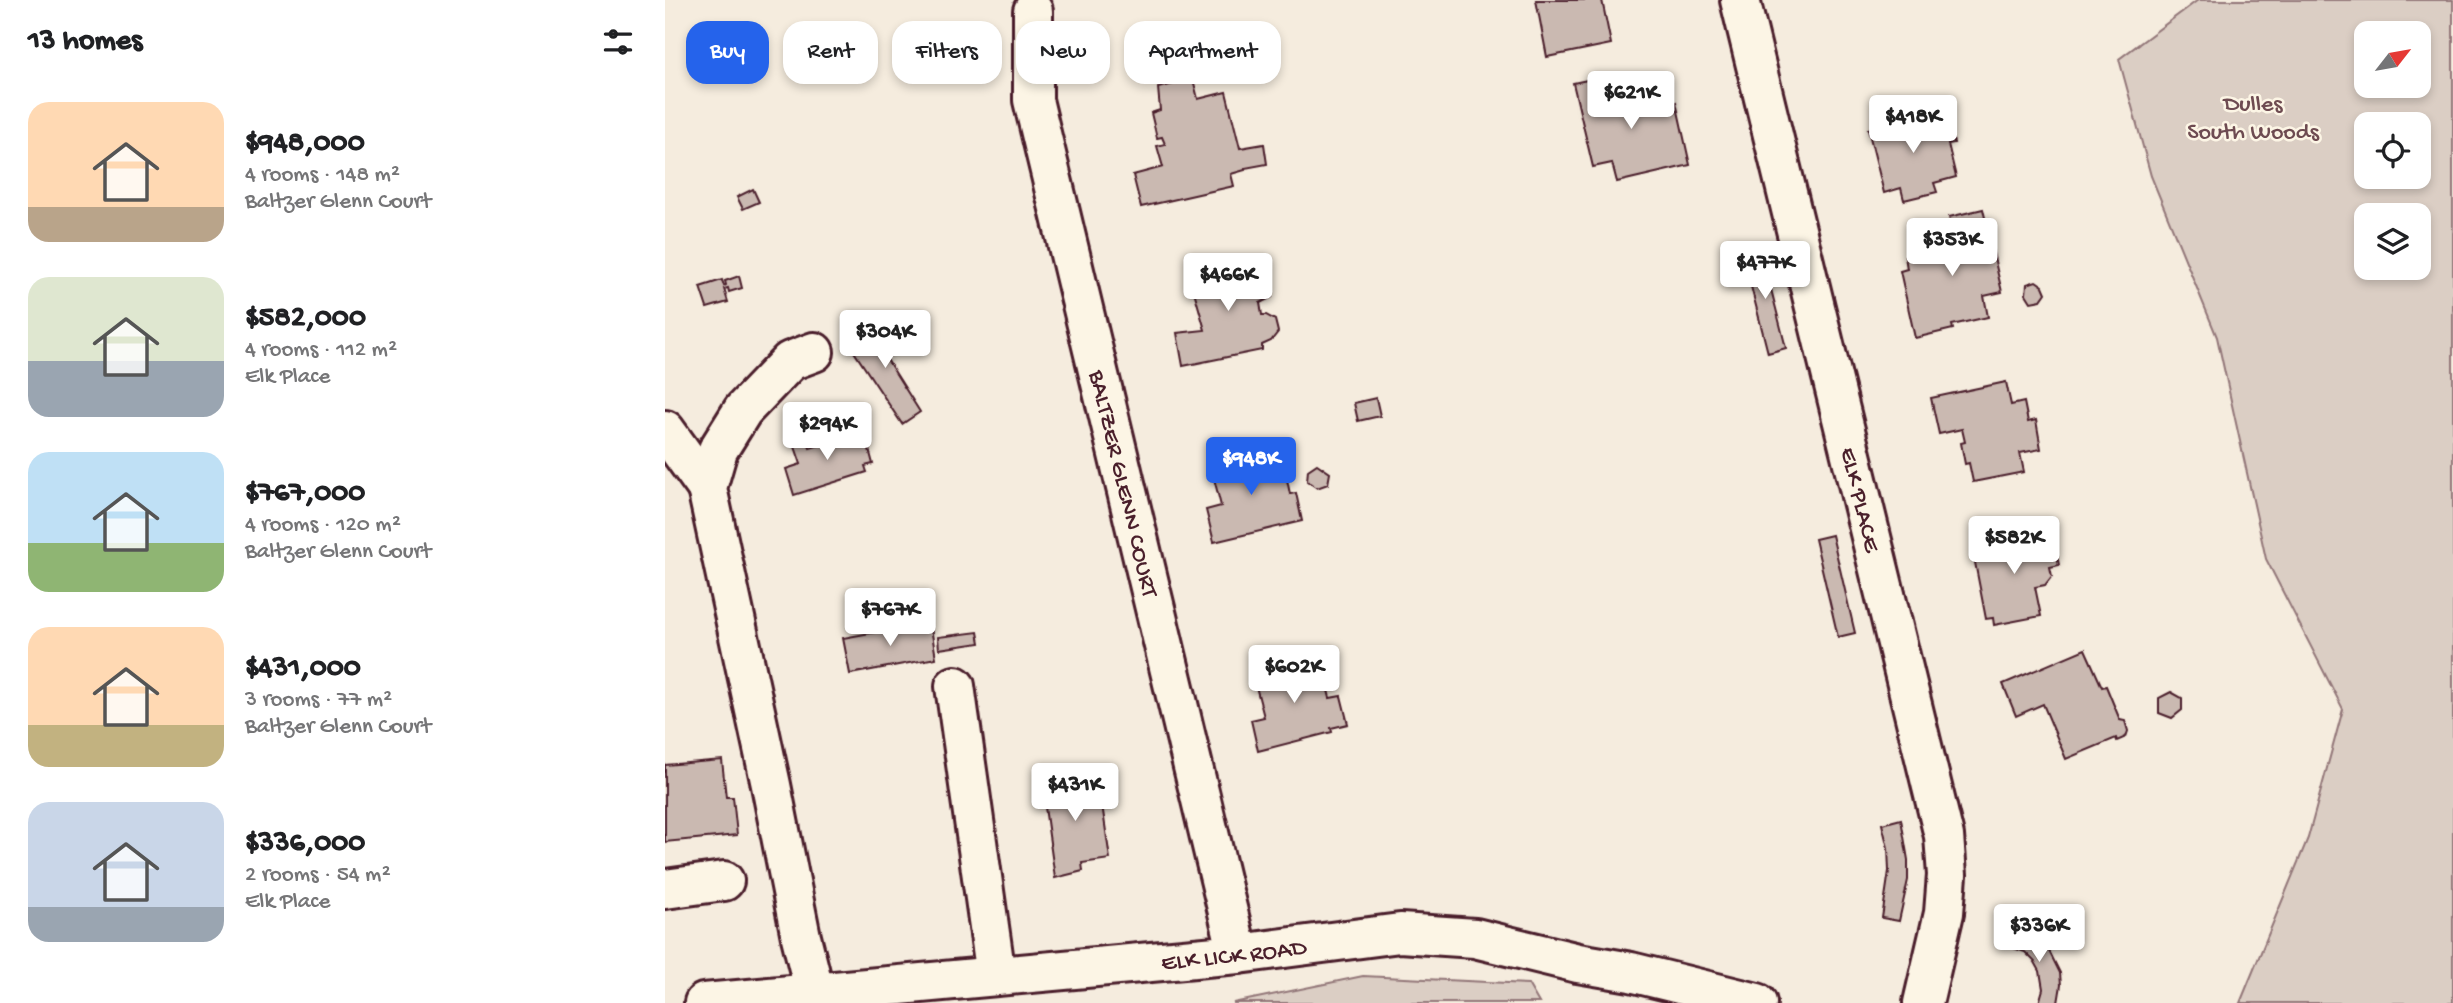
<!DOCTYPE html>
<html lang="en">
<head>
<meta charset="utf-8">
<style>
  body { margin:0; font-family:"Gochi Hand",sans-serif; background:#f2f2f2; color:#202124; height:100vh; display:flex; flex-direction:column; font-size:26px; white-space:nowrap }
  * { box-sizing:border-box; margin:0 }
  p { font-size:23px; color:#757577 }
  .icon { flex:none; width:38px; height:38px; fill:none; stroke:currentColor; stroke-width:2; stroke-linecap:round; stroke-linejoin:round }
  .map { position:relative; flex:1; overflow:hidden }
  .side { display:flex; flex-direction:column; background:#fff; width:665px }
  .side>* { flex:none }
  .guide { position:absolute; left:21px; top:21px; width:665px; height:63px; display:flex; gap:14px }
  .needle { width:46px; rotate:59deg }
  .fabs { position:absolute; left:1689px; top:21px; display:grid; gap:14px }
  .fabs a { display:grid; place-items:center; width:77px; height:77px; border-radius:14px; background:#fff; box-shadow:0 4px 10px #0003; font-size:35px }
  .price { position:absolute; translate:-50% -60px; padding:0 16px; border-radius:7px; background:#fff; color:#222; font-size:23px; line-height:46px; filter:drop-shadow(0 2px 4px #0008) }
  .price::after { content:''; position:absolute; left:50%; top:42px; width:21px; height:16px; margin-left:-10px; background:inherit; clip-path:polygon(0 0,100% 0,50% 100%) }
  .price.current { background:#2563eb; color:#fff }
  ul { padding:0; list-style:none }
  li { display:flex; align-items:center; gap:21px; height:175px; padding:0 28px }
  li span { display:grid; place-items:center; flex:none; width:196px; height:140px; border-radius:21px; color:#555 }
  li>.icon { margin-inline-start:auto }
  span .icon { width:84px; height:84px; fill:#fffc; stroke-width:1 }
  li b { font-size:30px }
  h2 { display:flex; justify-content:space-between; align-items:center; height:84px; padding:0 28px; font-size:30px }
  .tag { padding:0 24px; border-radius:21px; background:#fff; box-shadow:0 4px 10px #0003; font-size:24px; line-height:63px }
  .tag.current { background:#2563eb; color:#fff }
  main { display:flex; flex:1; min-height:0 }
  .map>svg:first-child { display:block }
  .green { fill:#dbcec4; stroke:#927678; stroke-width:2; fill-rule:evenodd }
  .building { fill:#cab9b1; stroke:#4a1f2b; stroke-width:2 }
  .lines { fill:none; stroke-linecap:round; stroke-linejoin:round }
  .minor-casing { stroke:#4a1f2b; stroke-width:44 }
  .minor { stroke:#fcf5e5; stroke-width:38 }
  .labels { text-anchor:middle; stroke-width:5; stroke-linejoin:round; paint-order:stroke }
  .park-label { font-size:24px; fill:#6e4b51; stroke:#fcf5e5 }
  .street-label { font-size:24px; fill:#4a1f2b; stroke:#fcf5e5 }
</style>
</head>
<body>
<main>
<section class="side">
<h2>13 homes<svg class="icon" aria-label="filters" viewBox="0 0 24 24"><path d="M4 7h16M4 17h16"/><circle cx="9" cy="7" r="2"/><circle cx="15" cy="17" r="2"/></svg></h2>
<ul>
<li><span style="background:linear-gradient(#ffd9b3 75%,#b9a48a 0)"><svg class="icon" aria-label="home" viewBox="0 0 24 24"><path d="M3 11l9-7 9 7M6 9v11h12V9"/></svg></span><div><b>$948,000</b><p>4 rooms · 148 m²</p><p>Baltzer Glenn Court</p></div></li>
<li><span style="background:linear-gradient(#dfe7d0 60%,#9aa5b1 0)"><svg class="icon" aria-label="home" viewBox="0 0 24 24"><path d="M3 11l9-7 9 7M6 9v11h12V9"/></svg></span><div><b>$582,000</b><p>4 rooms · 112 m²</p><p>Elk Place</p></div></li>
<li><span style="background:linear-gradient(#bfe0f5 65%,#8fb573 0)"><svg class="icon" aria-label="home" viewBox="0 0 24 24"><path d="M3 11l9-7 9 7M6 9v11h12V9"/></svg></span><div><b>$767,000</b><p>4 rooms · 120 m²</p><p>Baltzer Glenn Court</p></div></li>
<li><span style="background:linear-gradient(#ffd9b3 70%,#c2b280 0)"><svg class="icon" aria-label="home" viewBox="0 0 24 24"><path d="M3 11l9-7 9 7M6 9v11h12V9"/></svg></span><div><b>$431,000</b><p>3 rooms · 77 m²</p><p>Baltzer Glenn Court</p></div></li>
<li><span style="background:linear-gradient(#c9d6e8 75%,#9aa5b1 0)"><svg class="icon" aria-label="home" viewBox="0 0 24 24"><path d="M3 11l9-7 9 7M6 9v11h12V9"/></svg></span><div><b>$336,000</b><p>2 rooms · 54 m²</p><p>Elk Place</p></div></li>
</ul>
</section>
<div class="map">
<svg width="1788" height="1003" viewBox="0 0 1788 1003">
  <rect width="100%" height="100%" fill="#f5ecde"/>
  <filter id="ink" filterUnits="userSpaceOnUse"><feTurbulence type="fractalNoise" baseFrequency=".0143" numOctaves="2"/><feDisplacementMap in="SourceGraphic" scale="14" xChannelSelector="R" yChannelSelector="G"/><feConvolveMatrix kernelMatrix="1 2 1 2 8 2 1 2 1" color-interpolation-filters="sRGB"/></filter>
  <g filter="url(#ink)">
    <g class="green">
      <path d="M1533,0H1788V1003H1575L1643,838L1678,709L1601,559L1552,337L1486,176L1454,59ZM1701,33H1754V86H1701ZM1701,124H1754V177H1701ZM1701,215H1754V268H1701Z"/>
      <polygon points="698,976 863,984 874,1003 568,1003"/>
    </g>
    <g class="building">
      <polygon points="871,0 937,0 946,44 882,57"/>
      <polygon points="183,42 196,47 193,57 179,53"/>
      <polygon points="941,76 947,103 997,91 1000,104 1011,102 1025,165 952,182 947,163 928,167 908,83"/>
      <polygon points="528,79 533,99 561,92 575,148 599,144 602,164 580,168 580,170 566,174 569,186 476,207 468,175 498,167 492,146 500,144 497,137 492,138 486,113 495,110 493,88"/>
      <polygon points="1261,115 1264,121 1282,117 1289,143 1283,144 1291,177 1269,183 1272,192 1239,200 1236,188 1219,193 1203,129"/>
      <polygon points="88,189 94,202 78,209 72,197"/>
      <polygon points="1318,209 1337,292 1319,296 1323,317 1287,325 1288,329 1250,338 1235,271 1242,269 1240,256 1290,245 1284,217"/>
      <polygon points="1096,250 1121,348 1103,353 1078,255"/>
      <polygon points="583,256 587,276 602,272 607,297 595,303 597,315 601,315 610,320 613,332 606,341 597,345 597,350 518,366 512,333 540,330 523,270"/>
      <polygon points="74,276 77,288 64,292 63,288 59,289 63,302 42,308 35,287 57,280 59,286 61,285 60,281"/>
      <polygon points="1371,281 1378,286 1381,293 1376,300 1366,302 1361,294 1362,284"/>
      <polygon points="231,328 242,345 221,358 255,412 237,424 182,341 201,329 210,342"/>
      <polygon points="1341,382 1346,405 1359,402 1363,422 1371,420 1376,449 1355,453 1359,472 1308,482 1304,463 1300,464 1296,443 1300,442 1297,429 1274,434 1266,398"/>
      <polygon points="711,398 715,416 693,421 689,403"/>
      <polygon points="138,427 145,448 178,438 179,440 190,437 191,441 201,438 208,464 200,466 202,472 129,495 121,469 136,464 125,432"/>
      <polygon points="603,449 607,468 619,465 625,494 631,493 637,521 549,542 541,510 556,506 545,463"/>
      <polygon points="652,464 665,473 663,484 652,488 642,481 643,470"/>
      <polygon points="1387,531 1394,565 1385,567 1387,576 1380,585 1370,587 1376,616 1329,625 1328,618 1321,619 1307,547"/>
      <polygon points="1167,535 1190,633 1173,637 1150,539"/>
      <polygon points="265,622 271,658 185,674 178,638"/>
      <polygon points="313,632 315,643 274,649 273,637"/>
      <polygon points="1420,649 1437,687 1441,686 1455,720 1460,721 1463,731 1461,737 1452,741 1451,738 1401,759 1378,704 1351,716 1338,684"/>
      <polygon points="641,657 646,677 659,674 665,698 676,696 683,724 666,728 667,732 593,751 586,720 599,717 587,671"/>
      <polygon points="1506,692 1517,698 1517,710 1507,718 1494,713 1494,698"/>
      <polygon points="57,760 61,797 68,797 72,835 0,842 0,765"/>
      <polygon points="403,767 406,781 433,777 445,859 417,863 418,871 390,878 377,786 389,784 386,770"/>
      <polygon points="1236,819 1243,860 1243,880 1234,921 1217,918 1224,871 1223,848 1217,824"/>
      <polygon points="1342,928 1365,935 1384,951 1395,973 1396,985 1393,1003 1374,1003 1378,989 1375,971 1370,962 1360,952 1340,945"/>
    </g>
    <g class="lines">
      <g class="minor-casing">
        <g id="minor">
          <path id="s1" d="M1075,0L1279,836L1282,875L1279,913L1258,1003"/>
          <path id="s2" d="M368,11V100L573,954"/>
          <polyline points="149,352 125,361 78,410 53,450 42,488 106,785 136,937 150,993"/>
          <polyline points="0,430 42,488"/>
          <polyline points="290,686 331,976"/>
          <polyline points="0,889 59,881"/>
          <path id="s3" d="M39,1003L573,954L735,933L810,938L913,963L966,972L1092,1003"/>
        </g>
      </g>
      <use href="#minor" class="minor"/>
    </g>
  </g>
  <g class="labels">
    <g class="park-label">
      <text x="1588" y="110">Dulles<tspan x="1588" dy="28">South Woods</tspan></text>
    </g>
    <g class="street-label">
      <text dy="8" stroke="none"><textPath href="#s2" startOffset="483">BALTZER GLENN COURT</textPath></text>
      <text dy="8" stroke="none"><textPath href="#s1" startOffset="514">ELK PLACE</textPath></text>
      <text dy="8" stroke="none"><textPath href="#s3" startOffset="532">ELK LICK ROAD</textPath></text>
    </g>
  </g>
</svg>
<div class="fabs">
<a><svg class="needle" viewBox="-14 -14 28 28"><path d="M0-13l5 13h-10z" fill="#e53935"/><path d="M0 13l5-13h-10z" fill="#757577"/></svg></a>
<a><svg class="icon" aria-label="locate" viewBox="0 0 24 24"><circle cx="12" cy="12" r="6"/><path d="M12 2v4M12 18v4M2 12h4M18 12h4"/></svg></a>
<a><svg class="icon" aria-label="layers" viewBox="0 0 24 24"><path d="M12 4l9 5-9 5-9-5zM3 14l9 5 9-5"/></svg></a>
</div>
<b class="price" style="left:966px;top:131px">$621K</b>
<b class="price" style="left:1248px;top:155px">$418K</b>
<b class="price" style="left:1287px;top:278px">$353K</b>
<b class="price" style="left:1100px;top:301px">$477K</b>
<b class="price" style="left:563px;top:313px">$466K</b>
<b class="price" style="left:220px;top:370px">$304K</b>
<b class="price" style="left:162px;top:462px">$294K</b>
<b class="price current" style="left:586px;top:497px">$948K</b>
<b class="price" style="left:1349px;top:576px">$582K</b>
<b class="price" style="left:225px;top:648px">$767K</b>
<b class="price" style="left:629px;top:705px">$602K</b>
<b class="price" style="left:410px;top:823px">$431K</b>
<b class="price" style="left:1374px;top:964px">$336K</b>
<div class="guide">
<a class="tag current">Buy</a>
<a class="tag">Rent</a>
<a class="tag">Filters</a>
<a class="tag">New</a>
<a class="tag">Apartment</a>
</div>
</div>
</main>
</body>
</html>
